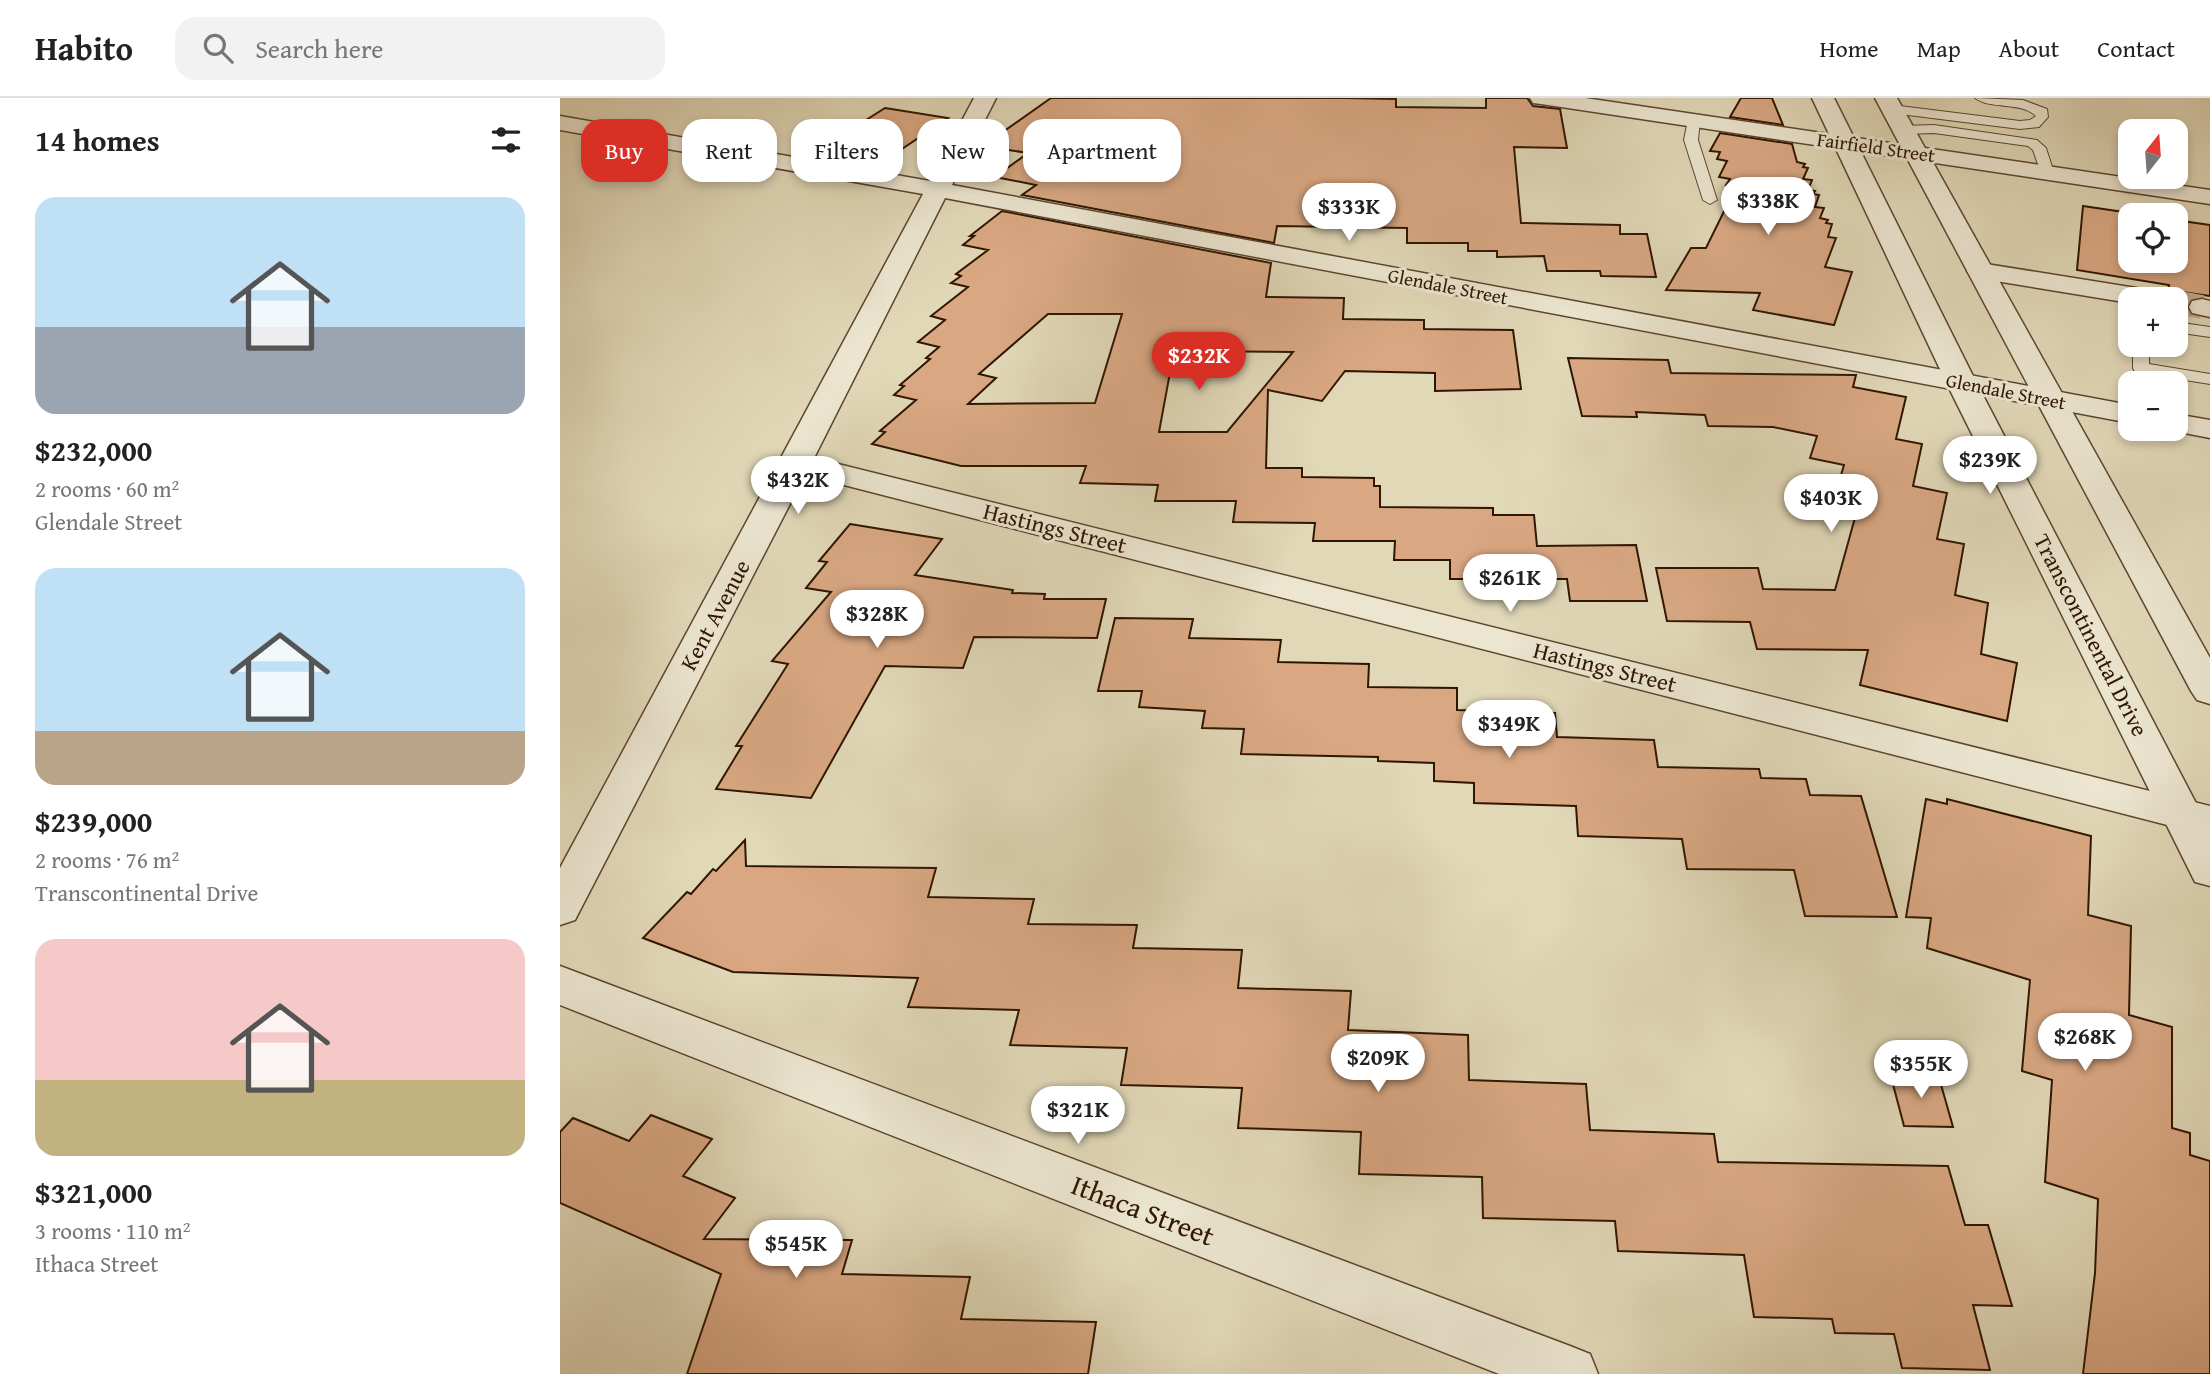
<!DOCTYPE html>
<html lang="en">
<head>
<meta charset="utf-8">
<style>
  body { margin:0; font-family:"Gentium Book Plus",serif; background:#f2f2f2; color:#222; height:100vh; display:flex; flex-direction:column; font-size:26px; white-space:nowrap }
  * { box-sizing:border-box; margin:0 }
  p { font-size:23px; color:#767676 }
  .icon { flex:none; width:38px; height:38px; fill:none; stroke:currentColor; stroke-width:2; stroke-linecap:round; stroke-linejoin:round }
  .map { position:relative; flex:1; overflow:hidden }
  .details { display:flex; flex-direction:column; background:#fff; width:560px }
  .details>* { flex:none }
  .top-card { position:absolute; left:21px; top:21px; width:665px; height:63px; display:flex; gap:14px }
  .needle { width:46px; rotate:17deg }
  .tools { position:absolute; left:1558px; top:21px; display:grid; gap:14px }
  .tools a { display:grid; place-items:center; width:70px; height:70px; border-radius:14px; background:#fff; box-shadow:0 4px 10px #0003; font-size:35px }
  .price { position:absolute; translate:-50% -60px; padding:0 16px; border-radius:24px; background:#fff; color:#222; font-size:23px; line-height:46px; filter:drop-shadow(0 2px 4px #0008) }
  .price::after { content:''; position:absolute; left:50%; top:42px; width:21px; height:16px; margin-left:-10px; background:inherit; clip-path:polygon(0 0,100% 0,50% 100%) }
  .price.on { background:#d93025; color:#fff }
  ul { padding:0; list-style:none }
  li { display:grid; align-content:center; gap:14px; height:371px; padding:0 35px }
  li span { display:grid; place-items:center; height:217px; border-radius:21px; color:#555 }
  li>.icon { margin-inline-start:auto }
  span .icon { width:126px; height:126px; fill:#fffc; stroke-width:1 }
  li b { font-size:30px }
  h2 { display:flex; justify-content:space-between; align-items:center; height:84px; padding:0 35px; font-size:30px }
  .chip { padding:0 24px; border-radius:21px; background:#fff; box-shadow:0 4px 10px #0003; font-size:24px; line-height:63px }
  .chip.on { background:#d93025; color:#fff }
  header { display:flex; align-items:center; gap:42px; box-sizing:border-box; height:98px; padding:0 35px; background:#fff; border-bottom:2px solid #e0e0e0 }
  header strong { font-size:33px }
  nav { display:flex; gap:38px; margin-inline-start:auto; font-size:24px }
  .search { width:490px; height:63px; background:#f2f2f2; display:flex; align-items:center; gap:18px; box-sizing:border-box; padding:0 24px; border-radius:21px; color:#767676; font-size:26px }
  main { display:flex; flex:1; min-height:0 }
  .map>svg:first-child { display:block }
  .building { fill:#d9a883; stroke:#301600; stroke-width:2; fill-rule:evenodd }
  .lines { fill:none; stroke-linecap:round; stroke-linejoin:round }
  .minor-tunnel { stroke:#beb193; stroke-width:24; stroke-dasharray:24 12; stroke-linecap:butt }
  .service-casing { stroke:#5c462e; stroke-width:2 }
  .minor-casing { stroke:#5c462e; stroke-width:3 }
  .tertiary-casing { stroke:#5c462e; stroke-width:3 }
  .service { fill:#ece6d1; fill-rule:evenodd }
  .minor { fill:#ece6d1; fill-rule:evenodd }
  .tertiary { fill:#ece6d1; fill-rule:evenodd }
  .labels { text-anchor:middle; stroke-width:6; stroke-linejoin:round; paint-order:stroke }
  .far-street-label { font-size:19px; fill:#301600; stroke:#ece6d1 }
  .street-label { font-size:23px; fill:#301600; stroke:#ece6d1 }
  .near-street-label { font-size:28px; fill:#301600; stroke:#ece6d1 }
</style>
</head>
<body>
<header>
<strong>Habito</strong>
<div class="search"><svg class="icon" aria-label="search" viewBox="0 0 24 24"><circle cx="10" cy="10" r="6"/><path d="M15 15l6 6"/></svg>Search here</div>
<nav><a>Home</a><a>Map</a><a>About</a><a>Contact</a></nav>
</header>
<main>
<section class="details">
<h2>14 homes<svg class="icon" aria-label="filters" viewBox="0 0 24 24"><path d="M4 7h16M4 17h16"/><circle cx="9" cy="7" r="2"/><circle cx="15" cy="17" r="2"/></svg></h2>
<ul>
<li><span style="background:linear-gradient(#bfe0f5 60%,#9aa5b1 0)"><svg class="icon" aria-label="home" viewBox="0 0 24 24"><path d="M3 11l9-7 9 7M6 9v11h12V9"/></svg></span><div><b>$232,000</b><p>2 rooms · 60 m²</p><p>Glendale Street</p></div></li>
<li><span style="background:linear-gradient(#bfe0f5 75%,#b9a48a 0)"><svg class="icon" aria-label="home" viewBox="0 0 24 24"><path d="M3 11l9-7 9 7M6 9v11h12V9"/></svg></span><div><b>$239,000</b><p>2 rooms · 76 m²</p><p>Transcontinental Drive</p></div></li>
<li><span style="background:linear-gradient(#f6c9c9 65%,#c2b280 0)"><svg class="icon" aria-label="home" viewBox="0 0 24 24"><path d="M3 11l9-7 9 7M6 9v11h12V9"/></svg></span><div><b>$321,000</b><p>3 rooms · 110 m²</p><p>Ithaca Street</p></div></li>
</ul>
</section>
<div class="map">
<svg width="1650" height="1276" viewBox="0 0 1650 1276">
  <rect width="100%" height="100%" fill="#e1d8b8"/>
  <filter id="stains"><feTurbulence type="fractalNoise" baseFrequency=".00286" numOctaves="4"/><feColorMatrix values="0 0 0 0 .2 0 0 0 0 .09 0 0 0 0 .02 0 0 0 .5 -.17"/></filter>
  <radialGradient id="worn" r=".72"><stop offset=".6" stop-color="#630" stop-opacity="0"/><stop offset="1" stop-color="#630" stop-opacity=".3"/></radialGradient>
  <g class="building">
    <polygon points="491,0 785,0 836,1 836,9 926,10 926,0 967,0 973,8 1000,11 1007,50 954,49 961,125 1060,127 1060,136 1087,136 1096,179 1041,178 1040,173 987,173 984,158 937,159 937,153 908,153 908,145 847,145 847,130 717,128 714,145 462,97 476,87 435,79 468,55 423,48"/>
    <polygon points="1181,0 1212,0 1223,27 1170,19"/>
    <polygon points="325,10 388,20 327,61 262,50"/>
    <polygon points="1160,35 1232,46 1237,64 1245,66 1243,69 1248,70 1243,81 1252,82 1248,92 1255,93 1253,96 1259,97 1255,109 1264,110 1260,120 1268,122 1266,125 1272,126 1268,139 1276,140 1265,169 1292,174 1274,227 1193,212 1200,195 1106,192 1131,150 1146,150 1176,89 1166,87 1170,81 1159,79 1167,63 1157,61 1160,54 1150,53"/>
    <polygon points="1523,108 1584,117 1570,117 1570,163 1615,163 1615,122 1650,127 1650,198 1608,192 1609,187 1517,172"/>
    <path d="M442,113L711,165L706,199L784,200L783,221L864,222V231L953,232L961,291L875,293V275L785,273L762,303L708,292L706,370H742V379L814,380V388H820V409L933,410V417H974L977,448L1076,447L1087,503H1010L1007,481H890V462H834L835,443H753L755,425L673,424L676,403H595L598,387L520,385L526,368H401L312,346L325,334L320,333L356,302L334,297L344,288L340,287L370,261L366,260L379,249L358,244L385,222L371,218L408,189L391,185L401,178L396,176L428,152L403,147L414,138H410ZM488,216H562L535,305L408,306L436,280L419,276ZM614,253L733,254L667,334H599Z"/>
    <polygon points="1008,260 1108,262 1111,275 1296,277 1293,289 1346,299 1336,341 1362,346 1353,388 1387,395 1377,441 1404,446 1395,497 1428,505 1421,556 1457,565 1447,623 1300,587 1308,552 1197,551 1190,524 1107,523 1096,470 1198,470 1203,491 1275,492 1296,416 1271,411 1284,367 1250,360 1257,338 1213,329 1148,328 1145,317 1076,314 1077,319 1022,318"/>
    <polygon points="290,426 382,441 355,477 453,492 452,495 485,496 484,501 546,501 537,540 414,539 403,570 325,568 251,700 156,691 182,648 176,648 228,566 212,563 271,494 246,490 267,464 259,463"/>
    <polygon points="555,520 633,521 629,540 721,542 718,564 809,566 808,589 897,590 897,612 995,615 997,639 1094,642 1098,669 1199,671 1201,680 1246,681 1250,697 1301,698 1337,819 1245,818 1234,772 1127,771 1122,741 1018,738 1016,708 914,705 914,685 874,683 874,665 818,663 818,659 681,656 684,631 642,630 645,613 579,609 582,593 538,593"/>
    <polygon points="1366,701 1387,706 1387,701 1531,738 1528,817 1571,828 1569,917 1612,929 1612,1030 1630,1035 1630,1057 1650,1063 1650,1276 1523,1276 1535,1175 1538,1101 1485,1084 1492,982 1462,973 1470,882 1367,850 1371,820 1346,819"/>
    <polygon points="185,742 186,768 376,770 368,799 474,801 468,826 577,827 573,850 682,852 678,890 791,893 788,932 908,937 909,982 1026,986 1030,1032 1154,1036 1158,1064 1388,1068 1405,1127 1428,1127 1452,1208 1413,1207 1430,1272 1342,1270 1334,1236 1275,1235 1272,1221 1194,1219 1184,1157 1058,1153 1055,1123 923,1120 922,1079 799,1076 801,1034 678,1030 682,990 561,987 567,950 450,947 459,912 348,909 358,880 173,874 83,840 127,794 131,796 153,771 156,773"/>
    <polygon points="1330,975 1378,976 1393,1029 1344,1028"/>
    <polygon points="91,1017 152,1041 123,1078 175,1100 144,1141 292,1142 282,1176 410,1179 401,1221 536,1224 528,1276 127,1276 161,1176 0,1105 0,1034 13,1020 69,1043"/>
  </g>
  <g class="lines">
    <polyline class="minor-tunnel" points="1620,205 1642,209"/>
    <g class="service-casing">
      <g id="service">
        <path d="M1415,0L1463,2L1487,11L1488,19L1479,29L1460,31L1332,15L1326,11L1332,7L1460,23L1470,22L1476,18C1460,3 1431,12 1415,0Z"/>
        <polygon points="1134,18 1140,22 1138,42 1157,102 1150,106 1143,102 1124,42 1128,22"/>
        <polygon points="1374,27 1477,42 1486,50 1494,75 1492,78 1482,78 1473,52 1468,48 1374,35 1343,36 1336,32 1343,28"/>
        <polygon points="1615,224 1650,229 1650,239 1615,234"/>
        <polygon points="1573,247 1589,247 1589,266 1650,276 1650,286 1575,274 1573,270"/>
      </g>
    </g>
    <g class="minor-casing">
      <g id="minor">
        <polygon points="414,0 436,0 392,87 1570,307 1570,325 385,100 254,360 1650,708 1650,738 245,377 15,822 0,827 0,770 363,96 0,32 0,18 370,83"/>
        <polygon points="970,0 1025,0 1650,92 1650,106 981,6 973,5"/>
        <polygon points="1420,165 1595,193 1604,195 1608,201 1570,201 1570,205 1411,179 1407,173 1411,167"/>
        <polygon points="1642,201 1650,203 1650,219 1632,215 1629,209 1632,203"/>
        <polygon points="1615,316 1650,322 1650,340 1604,331 1615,331"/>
        <polygon points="0,868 1010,1248 1030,1256 1038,1276 939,1276 0,907"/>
      </g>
    </g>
    <g class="tertiary-casing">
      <g id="tertiary">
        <polygon points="1252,0 1274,0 1416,284 1650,732 1650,788 1635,784 1629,772 1386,284"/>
        <polygon points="1315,0 1337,0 1650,560 1650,606 1637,602 1631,593"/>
      </g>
    </g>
    <use href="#service" class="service"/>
    <use href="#minor" class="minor"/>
    <use href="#tertiary" class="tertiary"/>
  </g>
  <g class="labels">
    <g class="far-street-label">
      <text transform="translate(1316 49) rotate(8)" y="7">Fairfield Street</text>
      <text transform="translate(888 188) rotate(11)" y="7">Glendale Street</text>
      <text transform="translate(1446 293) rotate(11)" y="7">Glendale Street</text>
    </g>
    <g class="street-label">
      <text transform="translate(495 430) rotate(14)" y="8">Hastings Street</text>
      <text transform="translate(155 517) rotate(-62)" y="8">Kent Avenue</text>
      <text transform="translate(1531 537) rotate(63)" y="8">Transcontinental Drive</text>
      <text transform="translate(1045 569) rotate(14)" y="8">Hastings Street</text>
    </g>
    <g class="near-street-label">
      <text transform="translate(583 1112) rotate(21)" y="10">Ithaca Street</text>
    </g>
  </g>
  <rect width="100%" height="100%" filter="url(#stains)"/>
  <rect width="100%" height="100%" fill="url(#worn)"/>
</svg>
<div class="tools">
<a><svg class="needle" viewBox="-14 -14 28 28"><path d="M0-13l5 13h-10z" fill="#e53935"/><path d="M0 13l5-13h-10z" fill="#767676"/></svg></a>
<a><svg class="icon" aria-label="locate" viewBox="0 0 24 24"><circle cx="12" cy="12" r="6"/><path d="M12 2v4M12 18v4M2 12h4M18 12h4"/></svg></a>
<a>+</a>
<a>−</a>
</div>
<b class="price" style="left:1208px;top:139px">$338K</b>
<b class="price" style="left:789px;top:145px">$333K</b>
<b class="price on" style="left:639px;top:294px">$232K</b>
<b class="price" style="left:1430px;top:398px">$239K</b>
<b class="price" style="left:238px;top:418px">$432K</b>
<b class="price" style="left:1271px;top:436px">$403K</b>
<b class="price" style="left:950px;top:516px">$261K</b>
<b class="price" style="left:317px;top:552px">$328K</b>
<b class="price" style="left:949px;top:662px">$349K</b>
<b class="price" style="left:1525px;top:975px">$268K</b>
<b class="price" style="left:818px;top:996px">$209K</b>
<b class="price" style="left:1361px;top:1002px">$355K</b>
<b class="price" style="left:518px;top:1048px">$321K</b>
<b class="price" style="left:236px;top:1182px">$545K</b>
<div class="top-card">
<a class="chip on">Buy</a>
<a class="chip">Rent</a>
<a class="chip">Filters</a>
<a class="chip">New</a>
<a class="chip">Apartment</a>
</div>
</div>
</main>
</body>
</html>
